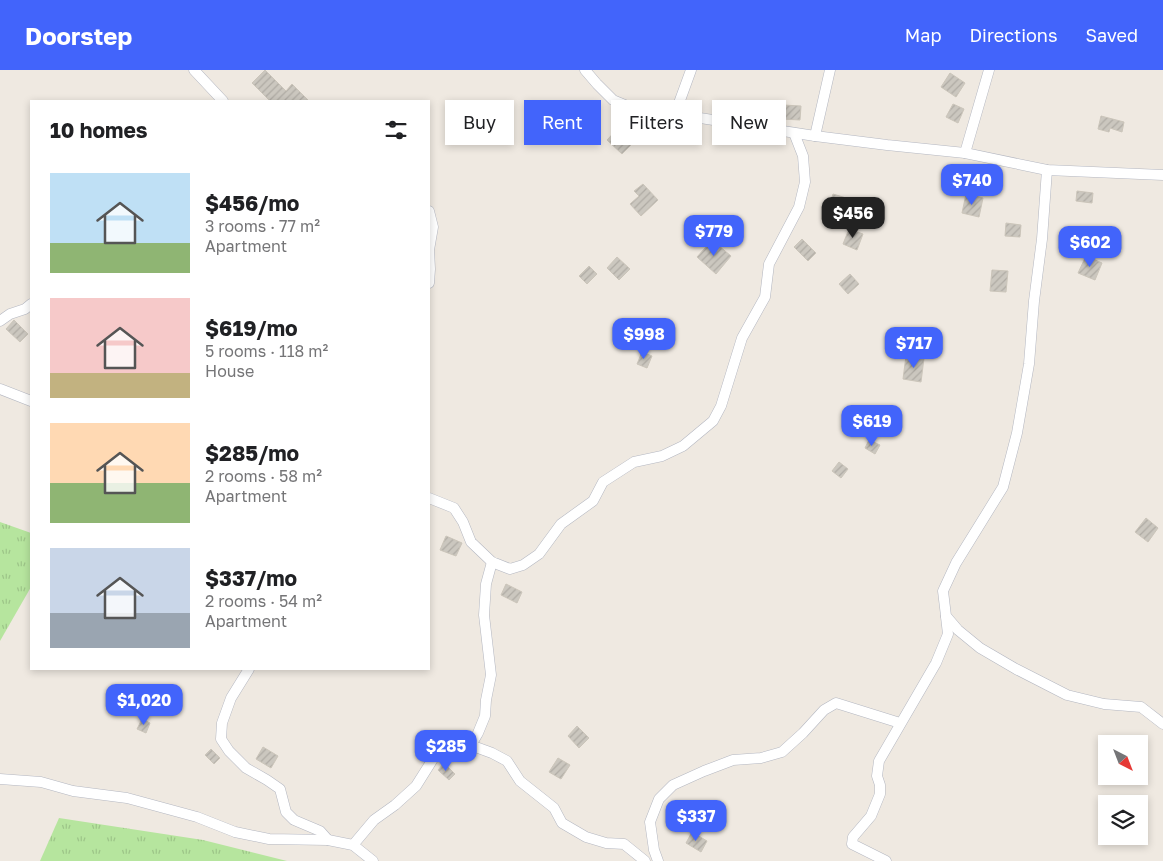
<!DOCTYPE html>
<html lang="en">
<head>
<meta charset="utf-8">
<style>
  body { margin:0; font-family:"Golos Text",sans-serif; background:#f6f6f6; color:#202124; height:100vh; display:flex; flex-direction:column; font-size:19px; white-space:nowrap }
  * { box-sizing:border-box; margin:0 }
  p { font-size:16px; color:#757577 }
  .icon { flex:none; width:28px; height:28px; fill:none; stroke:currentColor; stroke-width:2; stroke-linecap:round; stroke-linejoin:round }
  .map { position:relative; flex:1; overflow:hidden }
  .details { position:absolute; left:30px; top:30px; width:400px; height:570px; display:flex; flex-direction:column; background:#fff; border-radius:0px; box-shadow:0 2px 8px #0003 }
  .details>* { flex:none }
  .guide { position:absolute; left:445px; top:30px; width:475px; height:45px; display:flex; gap:10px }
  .needle { width:32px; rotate:138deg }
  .buttons { position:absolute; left:1098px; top:665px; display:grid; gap:10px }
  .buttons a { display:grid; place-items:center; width:50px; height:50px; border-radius:0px; background:#fff; box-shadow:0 2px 8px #0003; font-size:25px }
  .price { position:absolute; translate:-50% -42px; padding:0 11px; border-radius:10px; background:#4264fb; color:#fff; font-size:16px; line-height:32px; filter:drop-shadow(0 1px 2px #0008) }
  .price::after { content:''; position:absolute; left:50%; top:30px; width:15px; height:11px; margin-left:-8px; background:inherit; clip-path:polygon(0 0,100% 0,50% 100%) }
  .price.current { background:#222; color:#fff }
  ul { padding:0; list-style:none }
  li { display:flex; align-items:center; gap:15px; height:125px; padding:0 20px }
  li span { display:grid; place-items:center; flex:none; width:140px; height:100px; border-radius:0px; color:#555 }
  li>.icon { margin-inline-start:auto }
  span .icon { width:60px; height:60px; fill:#fffc; stroke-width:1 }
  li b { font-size:21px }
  h2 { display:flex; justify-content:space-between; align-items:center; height:60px; padding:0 20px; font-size:21px }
  .chip { padding:0 18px; border-radius:0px; background:#fff; box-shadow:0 2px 8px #0003; font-size:18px; line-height:45px }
  .chip.current { background:#4264fb; color:#fff }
  header { display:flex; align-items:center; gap:30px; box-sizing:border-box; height:70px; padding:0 25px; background:#4264fb; color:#fff }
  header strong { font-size:24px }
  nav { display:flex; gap:28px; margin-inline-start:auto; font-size:18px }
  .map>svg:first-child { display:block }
  .grass { fill:url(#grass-tufts) }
  .building { fill:url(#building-hatch); stroke:#cbc5ba }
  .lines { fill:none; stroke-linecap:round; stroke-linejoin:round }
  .street-casing { stroke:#b4b7c1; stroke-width:11 }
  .street { stroke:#fff; stroke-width:10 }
</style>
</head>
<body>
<header>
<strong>Doorstep</strong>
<nav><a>Map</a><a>Directions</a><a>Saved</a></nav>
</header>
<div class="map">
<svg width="1163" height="791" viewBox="0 0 1163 791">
  <defs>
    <pattern id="grass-tufts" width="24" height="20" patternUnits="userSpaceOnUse" patternTransform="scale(1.25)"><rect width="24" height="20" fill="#b6e59e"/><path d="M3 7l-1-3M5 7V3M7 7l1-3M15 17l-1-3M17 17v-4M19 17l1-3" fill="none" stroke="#9dc588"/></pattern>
    <pattern id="building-hatch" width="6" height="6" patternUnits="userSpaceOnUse" patternTransform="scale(1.25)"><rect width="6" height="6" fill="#cbc7bf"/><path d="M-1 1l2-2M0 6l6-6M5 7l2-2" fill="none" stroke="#afaba4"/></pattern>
  </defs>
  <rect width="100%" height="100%" fill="#efe9e1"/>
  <g class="grass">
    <polygon points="0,452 31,463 31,517 0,571"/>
    <polygon points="59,748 203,770 287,791 40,791"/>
  </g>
  <g class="building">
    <polygon points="265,0 286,21 292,14 309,31 270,31 252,13"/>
    <polygon points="950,3 965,13 956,27 941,17"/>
    <polygon points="953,34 964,39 958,53 946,47"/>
    <polygon points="783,35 801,36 800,50 782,49"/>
    <polygon points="1101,46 1124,52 1122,62 1110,58 1109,62 1098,59"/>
    <polygon points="622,54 629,61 625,66 633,73 622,84 607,70"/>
    <polygon points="643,114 658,130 641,146 630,134 639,126 634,121"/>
    <polygon points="1077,121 1093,123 1092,133 1076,131"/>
    <polygon points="833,124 856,131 851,147 828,139"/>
    <polygon points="966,124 983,128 979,147 962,143"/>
    <polygon points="1006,153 1021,155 1020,167 1005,166"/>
    <polygon points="849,159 863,164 857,180 843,174"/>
    <polygon points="802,169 816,183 808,191 794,177"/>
    <polygon points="712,170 731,186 716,204 697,187"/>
    <polygon points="1086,186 1102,193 1095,210 1078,203"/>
    <polygon points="617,187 630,199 619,210 607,198"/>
    <polygon points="589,196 597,204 587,214 579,206"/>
    <polygon points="992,200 1008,201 1006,222 990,221"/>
    <polygon points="850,204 859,214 848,224 839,214"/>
    <polygon points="14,250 28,264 20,272 6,259"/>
    <polygon points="642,282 652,286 647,298 637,294"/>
    <polygon points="906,286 924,288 921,312 903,309"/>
    <polygon points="869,370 880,375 875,384 865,378"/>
    <polygon points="839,392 848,399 841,408 832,401"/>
    <polygon points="1146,448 1158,458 1148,472 1135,462"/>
    <polygon points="446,466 462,473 456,486 440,480"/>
    <polygon points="506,514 522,522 517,533 501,525"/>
    <polygon points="142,649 150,653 146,663 137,659"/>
    <polygon points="577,656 589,668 579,678 568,666"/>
    <polygon points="263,677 278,686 271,698 256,689"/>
    <polygon points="211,679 220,688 214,694 205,685"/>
    <polygon points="558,688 570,695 561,709 549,702"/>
    <polygon points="444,693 455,704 449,710 438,700"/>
    <polygon points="692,762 707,771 701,782 686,773"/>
  </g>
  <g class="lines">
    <g class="street-casing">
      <g id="street">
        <polyline points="194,0 223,31"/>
        <polyline points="585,0 597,14 613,30 630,37 815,66 887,75 965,83 1047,100 1163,105"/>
        <polyline points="675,44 691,0"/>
        <polyline points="815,66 830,0"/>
        <polyline points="965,83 989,0"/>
        <polyline points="1047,100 1042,169 1034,231 1029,294 1017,363 1003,417 956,493 943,521 946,546 958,560 980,578 1016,599 1067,625 1104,634 1141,637 1163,654"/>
        <polyline points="429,141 433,157 429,180 430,199 429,213"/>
        <polyline points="0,251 10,244 25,239 31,234"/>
        <polyline points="0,319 31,331"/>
        <polyline points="429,428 454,438 463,452 471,472 492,492 510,499 523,495 539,484 561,454 593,431 603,412 634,392 662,386 683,376 713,351 721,336 742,268 765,227 769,194 799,137 805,112 803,86 794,63"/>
        <polyline points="249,599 231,628 222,653 221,669 229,681 246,698 267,710 280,719 286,742 294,750 320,761 328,770"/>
        <polyline points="471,675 478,663 485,646 486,630 491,605 484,545 486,514 492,492"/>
        <polyline points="0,709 41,712 73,721 127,728 197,747 235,762 269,769 328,770 353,775 373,791"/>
        <polyline points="353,775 374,750 395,735 416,716 438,681 450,673 462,672 492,683 507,691 520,711 554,738 562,753 586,767 606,773 624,774 645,791"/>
        <polyline points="658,791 654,780 650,752 659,729 673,715 704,701 733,690 761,688 782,682 803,663 824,640 836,633 900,653"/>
        <polyline points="886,791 852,774 853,767 871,746 880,724 880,715 877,706 879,691 936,593 948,564 946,547"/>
      </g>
    </g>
    <use href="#street" class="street"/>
  </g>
</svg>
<div class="buttons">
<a><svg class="needle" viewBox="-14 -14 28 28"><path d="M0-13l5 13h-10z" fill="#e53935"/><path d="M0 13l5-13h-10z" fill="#757577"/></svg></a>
<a><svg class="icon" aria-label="layers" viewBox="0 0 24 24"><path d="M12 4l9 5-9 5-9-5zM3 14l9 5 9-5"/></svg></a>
</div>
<b class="price" style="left:972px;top:136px">$740</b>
<b class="price current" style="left:853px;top:169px">$456</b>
<b class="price" style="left:714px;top:187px">$779</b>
<b class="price" style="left:1090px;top:198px">$602</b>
<b class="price" style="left:644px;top:290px">$998</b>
<b class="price" style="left:914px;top:299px">$717</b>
<b class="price" style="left:872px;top:377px">$619</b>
<b class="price" style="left:144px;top:656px">$1,020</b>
<b class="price" style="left:446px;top:702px">$285</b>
<b class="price" style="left:696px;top:772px">$337</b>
<div class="guide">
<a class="chip">Buy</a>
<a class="chip current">Rent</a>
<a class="chip">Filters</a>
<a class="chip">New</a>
</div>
<section class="details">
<h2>10 homes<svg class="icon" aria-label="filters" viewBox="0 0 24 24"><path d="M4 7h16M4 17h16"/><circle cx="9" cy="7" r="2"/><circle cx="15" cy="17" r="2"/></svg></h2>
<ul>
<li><span style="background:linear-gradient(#bfe0f5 70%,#8fb573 0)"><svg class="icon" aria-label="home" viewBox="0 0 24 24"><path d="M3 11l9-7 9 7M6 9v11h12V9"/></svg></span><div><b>$456/mo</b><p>3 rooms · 77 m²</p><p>Apartment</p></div></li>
<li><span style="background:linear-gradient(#f6c9c9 75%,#c2b280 0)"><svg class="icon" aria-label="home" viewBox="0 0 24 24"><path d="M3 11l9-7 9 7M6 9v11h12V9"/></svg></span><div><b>$619/mo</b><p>5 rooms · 118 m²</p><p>House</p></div></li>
<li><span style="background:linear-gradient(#ffd9b3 60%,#8fb573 0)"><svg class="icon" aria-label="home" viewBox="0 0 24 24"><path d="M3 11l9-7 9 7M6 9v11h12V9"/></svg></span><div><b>$285/mo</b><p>2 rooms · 58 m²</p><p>Apartment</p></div></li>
<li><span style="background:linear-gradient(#c9d6e8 65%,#9aa5b1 0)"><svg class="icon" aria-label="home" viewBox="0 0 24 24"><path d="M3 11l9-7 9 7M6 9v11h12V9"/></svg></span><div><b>$337/mo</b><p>2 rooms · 54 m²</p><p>Apartment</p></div></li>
</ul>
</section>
</div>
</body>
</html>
